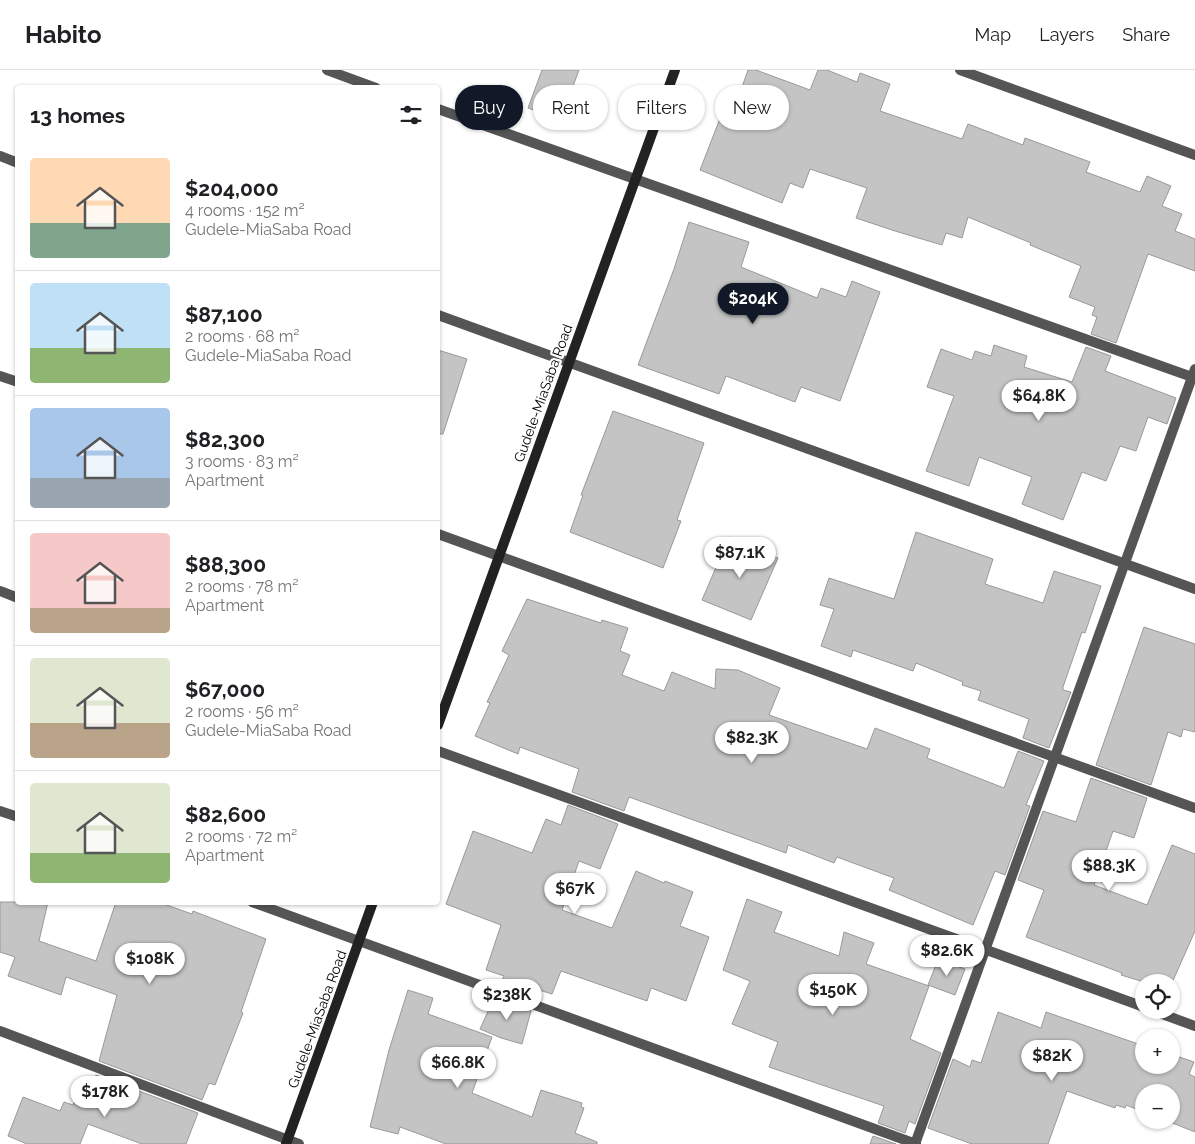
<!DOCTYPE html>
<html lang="en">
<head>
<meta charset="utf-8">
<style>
  body { margin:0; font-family:Raleway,sans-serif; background:#f2f2f2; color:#202124; height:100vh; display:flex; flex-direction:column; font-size:19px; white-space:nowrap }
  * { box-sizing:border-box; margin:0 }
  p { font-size:16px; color:#757577 }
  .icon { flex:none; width:28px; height:28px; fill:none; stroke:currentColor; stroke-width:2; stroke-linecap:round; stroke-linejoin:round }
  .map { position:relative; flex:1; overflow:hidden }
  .side { position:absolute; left:15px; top:15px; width:425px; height:820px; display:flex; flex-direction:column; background:#fff; border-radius:5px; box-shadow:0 1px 4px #0004 }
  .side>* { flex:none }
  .guide { position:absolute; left:455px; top:15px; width:475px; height:45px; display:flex; gap:10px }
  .tools { position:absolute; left:1135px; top:904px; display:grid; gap:10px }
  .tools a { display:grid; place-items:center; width:45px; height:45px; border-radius:50%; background:#fff; box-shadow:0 1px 4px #0004; font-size:25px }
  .price { position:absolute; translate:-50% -42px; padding:0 11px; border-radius:18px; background:#fff; color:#222; font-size:16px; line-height:32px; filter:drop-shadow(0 1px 2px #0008) }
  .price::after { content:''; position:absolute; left:50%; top:30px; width:15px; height:11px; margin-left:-8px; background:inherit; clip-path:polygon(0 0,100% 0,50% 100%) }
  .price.on { background:#111827; color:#fff }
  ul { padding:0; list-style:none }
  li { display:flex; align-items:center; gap:15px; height:125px; padding:0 15px }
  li+li { border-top:1px solid #e0e0e0 }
  li span { display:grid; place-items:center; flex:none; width:140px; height:100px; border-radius:5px; color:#555 }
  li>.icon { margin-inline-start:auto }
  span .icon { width:60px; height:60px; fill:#fffc; stroke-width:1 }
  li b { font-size:21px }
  h2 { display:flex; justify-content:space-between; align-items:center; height:60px; padding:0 15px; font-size:21px }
  .tag { padding:0 18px; border-radius:22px; background:#fff; box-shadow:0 1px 4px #0004; font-size:18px; line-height:45px }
  .tag.on { background:#111827; color:#fff }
  header { display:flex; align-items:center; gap:30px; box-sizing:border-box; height:70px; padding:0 25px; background:#fff; border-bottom:1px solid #e0e0e0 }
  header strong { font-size:24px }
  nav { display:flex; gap:28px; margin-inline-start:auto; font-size:18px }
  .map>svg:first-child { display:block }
  .building { fill:#c4c4c4; stroke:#999 }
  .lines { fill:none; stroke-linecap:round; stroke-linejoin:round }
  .minor { stroke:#555; stroke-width:10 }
  .secondary { stroke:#222; stroke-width:10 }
  .labels { text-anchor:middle; stroke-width:4.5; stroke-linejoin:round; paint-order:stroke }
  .street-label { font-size:14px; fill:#000; stroke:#fff }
</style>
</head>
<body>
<header>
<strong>Habito</strong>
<nav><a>Map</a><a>Layers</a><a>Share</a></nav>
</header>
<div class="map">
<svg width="1195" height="1074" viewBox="0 0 1195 1074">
  <rect width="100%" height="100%" fill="#fff"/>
  <g class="building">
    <polygon points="542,0 579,0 561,49 528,38"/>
    <polygon points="748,0 756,0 810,20 818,0 827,0 857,12 860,3 890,14 880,41 962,69 968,54 1023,75 1025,68 1090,92 1086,102 1140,122 1147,106 1171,116 1162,136 1182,144 1175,161 1195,169 1195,201 1148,184 1116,273 1091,264 1097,247 1092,245 1095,237 1069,227 1081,196 1030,175 1031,173 968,147 962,168 946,163 942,175 895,161 856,148 867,118 810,99 803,118 790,113 782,133 700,100 726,33 735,37"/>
    <polygon points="689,152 749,172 741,197 817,228 821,218 846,227 852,211 880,222 840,331 801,317 795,332 726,306 719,324 638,295 674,199"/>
    <polygon points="994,275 1027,286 1024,297 1072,312 1086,277 1111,286 1105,301 1176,328 1167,354 1148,347 1136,381 1120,376 1106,411 1082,402 1063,450 1022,434 1032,407 979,387 969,416 926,401 954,326 927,317 941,279 972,290 975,281 991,286"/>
    <polygon points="438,280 467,289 443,364 438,364"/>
    <polygon points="613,341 704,373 677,450 681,451 663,498 570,462 583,425 581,425"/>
    <polygon points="916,462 993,489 985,514 1043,533 1054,501 1101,516 1085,563 1082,562 1063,617 1063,620 1071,622 1049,678 1023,668 1029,649 978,630 981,621 962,615 963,612 916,593 913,601 853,580 851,587 821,576 834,539 820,535 829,508 894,529"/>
    <polygon points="729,467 778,488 751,550 702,530"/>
    <polygon points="527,529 601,553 602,550 628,558 620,581 630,585 622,605 664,621 672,602 715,619 716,599 738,600 780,618 769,645 867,679 875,658 930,679 927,688 1004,718 1018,681 1044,691 1026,735 1030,736 1005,805 995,801 973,855 889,820 894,808 837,787 834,793 788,775 786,783 629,727 624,741 572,722 579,699 520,677 518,684 475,666 490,633 487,632 509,585 502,581"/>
    <polygon points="1144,557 1195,574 1195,662 1183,659 1181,667 1168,662 1151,715 1096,695"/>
    <polygon points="1091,708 1147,728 1134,768 1113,761 1094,815 1147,835 1172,775 1195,784 1195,861 1171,915 1171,912 1144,912 1121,905 1122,903 1026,867 1044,820 1018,810 1043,741 1076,752"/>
    <polygon points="568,735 618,754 600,799 579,791 562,840 612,858 636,801 664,813 665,811 693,822 680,856 709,867 686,931 651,918 647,931 561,901 552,924 536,919 534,927 500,915 504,906 486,900 501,855 446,834 473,761 532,783 546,749 561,755"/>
    <polygon points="747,829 782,842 774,862 839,886 844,862 874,873 866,894 929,916 910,969 941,983 915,1054 909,1051 905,1063 878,1053 884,1036 769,997 778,972 732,954 750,911 723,900"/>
    <polygon points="0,832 48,832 39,871 96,891 116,832 158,832 192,844 193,841 266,869 241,942 243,943 215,1015 209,1013 202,1030 99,991 117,925 66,907 61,925 8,906 15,887 0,882"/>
    <polygon points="938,890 965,899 955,925 928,915"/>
    <polygon points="408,920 433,928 428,944 492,967 472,1023 532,1047 541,1020 582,1033 581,1037 584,1038 575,1063 597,1072 597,1074 446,1074 400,1057 398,1064 370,1057 389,980"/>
    <polygon points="494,928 531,941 522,974 501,968 480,959"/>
    <polygon points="998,942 1041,958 1046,942 1144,976 1144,995 1171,995 1171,984 1194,992 1189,1004 1195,1007 1195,1062 1165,1050 1171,1050 1171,1022 1144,1022 1144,1042 1126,1035 1125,1038 1116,1035 1115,1038 1067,1021 1048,1074 972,1074 928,1058 953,989 970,997 972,990 981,993"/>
    <polygon points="96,1005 198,1043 186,1074 142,1074 88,1054 80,1074 27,1074 8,1066 23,1027 60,1041 64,1032 73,1035 82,1017 92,1021"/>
    <polygon points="873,1066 896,1074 870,1074"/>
  </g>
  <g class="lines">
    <g class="minor">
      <polyline points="327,0 376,18"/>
      <polyline points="960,0 1195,85"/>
      <polyline points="438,39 1195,308"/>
      <polyline points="0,86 18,93"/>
      <polyline points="438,245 1195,519"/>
      <polyline points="0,306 18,312"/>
      <polyline points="438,464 1195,738"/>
      <polyline points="0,521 18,528"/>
      <polyline points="438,681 1144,937"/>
      <polyline points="0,741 18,747"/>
      <polyline points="252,832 916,1074"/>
      <polyline points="1151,940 1195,956"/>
      <polyline points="0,961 299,1074"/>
      <polyline points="915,1074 1195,299"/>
    </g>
    <g class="secondary">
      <polyline points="438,655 675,0"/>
      <polyline points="286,1074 373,832"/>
    </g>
  </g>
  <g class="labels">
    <g class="street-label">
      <text transform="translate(543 323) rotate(-70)" y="5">Gudele-MiaSaba Road</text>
      <text transform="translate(317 949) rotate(-70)" y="5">Gudele-MiaSaba Road</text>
    </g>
  </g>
</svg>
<div class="tools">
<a><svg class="icon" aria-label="locate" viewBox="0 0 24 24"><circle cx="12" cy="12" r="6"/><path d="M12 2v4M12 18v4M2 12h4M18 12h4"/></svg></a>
<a>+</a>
<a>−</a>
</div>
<b class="price on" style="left:753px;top:255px">$204K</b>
<b class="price" style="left:1039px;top:352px">$64.8K</b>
<b class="price" style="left:740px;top:509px">$87.1K</b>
<b class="price" style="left:752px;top:694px">$82.3K</b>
<b class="price" style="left:1109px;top:822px">$88.3K</b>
<b class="price" style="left:575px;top:845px">$67K</b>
<b class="price" style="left:947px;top:907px">$82.6K</b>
<b class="price" style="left:150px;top:915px">$108K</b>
<b class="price" style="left:833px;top:946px">$150K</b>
<b class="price" style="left:507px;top:951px">$238K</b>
<b class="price" style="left:1052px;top:1012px">$82K</b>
<b class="price" style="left:458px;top:1019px">$66.8K</b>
<b class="price" style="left:105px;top:1048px">$178K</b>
<div class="guide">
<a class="tag on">Buy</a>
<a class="tag">Rent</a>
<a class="tag">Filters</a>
<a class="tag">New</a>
</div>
<section class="side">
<h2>13 homes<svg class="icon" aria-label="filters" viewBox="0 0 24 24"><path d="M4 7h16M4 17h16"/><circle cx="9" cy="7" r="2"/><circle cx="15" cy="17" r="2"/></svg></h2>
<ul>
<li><span style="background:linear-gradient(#ffd9b3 65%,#7fa58c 0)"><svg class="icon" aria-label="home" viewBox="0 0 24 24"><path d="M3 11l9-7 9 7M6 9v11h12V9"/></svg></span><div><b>$204,000</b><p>4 rooms · 152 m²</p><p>Gudele-MiaSaba Road</p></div></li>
<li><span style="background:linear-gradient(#bfe0f5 65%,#8fb573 0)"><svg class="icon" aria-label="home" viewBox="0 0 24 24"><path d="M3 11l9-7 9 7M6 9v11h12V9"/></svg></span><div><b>$87,100</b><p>2 rooms · 68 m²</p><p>Gudele-MiaSaba Road</p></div></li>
<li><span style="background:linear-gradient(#a9c7e8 70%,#9aa5b1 0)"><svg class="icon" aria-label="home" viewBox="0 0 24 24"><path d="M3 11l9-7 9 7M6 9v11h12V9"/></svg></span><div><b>$82,300</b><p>3 rooms · 83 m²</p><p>Apartment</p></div></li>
<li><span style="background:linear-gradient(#f6c9c9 75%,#b9a48a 0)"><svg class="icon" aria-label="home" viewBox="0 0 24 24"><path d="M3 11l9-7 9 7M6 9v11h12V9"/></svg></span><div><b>$88,300</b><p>2 rooms · 78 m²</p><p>Apartment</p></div></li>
<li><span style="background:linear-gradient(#dfe7d0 65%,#b9a48a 0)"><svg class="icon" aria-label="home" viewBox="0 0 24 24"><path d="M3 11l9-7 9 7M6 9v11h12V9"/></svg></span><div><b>$67,000</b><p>2 rooms · 56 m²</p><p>Gudele-MiaSaba Road</p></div></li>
<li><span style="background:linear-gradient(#dfe7d0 70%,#8fb573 0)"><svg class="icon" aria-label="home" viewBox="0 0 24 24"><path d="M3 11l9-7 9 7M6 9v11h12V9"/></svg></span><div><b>$82,600</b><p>2 rooms · 72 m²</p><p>Apartment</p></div></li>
</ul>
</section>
</div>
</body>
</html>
